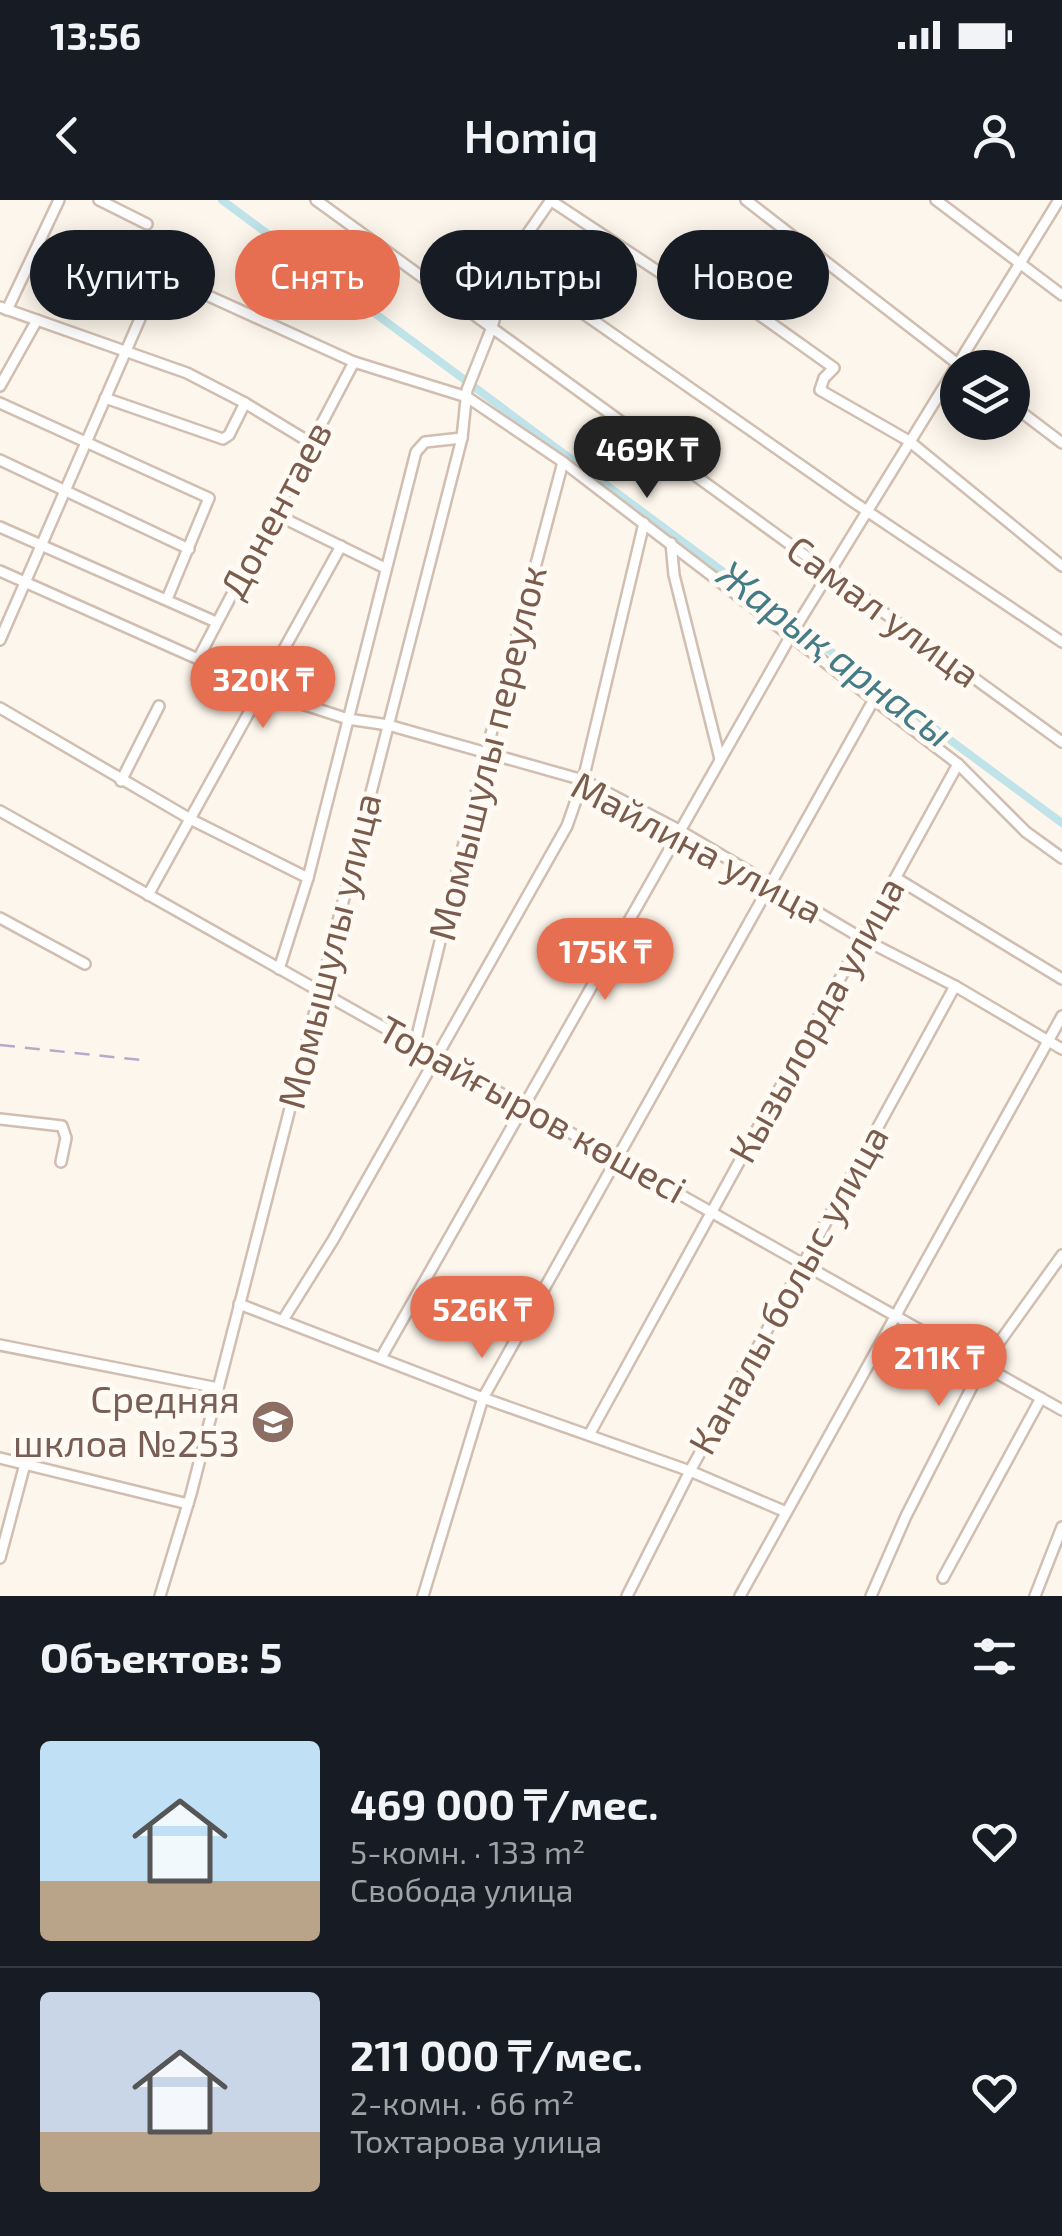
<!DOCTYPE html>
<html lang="ru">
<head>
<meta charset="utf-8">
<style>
  body { margin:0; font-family:"Exo 2",sans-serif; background:#20242c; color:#f1f3f6; height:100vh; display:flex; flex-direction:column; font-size:38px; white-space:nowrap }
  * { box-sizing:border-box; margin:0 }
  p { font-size:32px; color:#9ea1a6 }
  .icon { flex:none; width:55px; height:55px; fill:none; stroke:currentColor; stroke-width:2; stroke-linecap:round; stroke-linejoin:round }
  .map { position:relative; height:1396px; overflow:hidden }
  .panel { display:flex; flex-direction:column; background:#171b24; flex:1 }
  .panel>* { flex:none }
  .top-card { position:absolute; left:30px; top:30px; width:1002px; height:90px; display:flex; gap:20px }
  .controls { position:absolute; left:940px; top:150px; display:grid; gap:20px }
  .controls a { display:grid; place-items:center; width:90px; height:90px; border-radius:50%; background:#171b24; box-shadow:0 5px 25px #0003; font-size:50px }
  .price { position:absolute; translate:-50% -85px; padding:0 22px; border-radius:35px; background:#e76f51; color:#fff; font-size:32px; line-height:65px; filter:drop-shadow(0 2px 5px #0008) }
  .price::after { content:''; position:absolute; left:50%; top:60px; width:30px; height:22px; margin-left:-15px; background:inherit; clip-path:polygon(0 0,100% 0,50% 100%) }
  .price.on { background:#222; color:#fff }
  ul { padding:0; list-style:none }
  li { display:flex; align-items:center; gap:30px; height:250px; padding:0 40px }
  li+li { border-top:2px solid #363941 }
  li span { display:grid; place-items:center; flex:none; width:280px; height:200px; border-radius:10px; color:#555 }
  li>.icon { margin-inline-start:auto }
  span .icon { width:120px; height:120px; fill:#fffc; stroke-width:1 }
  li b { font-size:42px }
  h2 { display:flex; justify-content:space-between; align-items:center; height:120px; padding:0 40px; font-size:42px }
  .tag { padding:0 35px; border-radius:45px; background:#171b24; box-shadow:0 5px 25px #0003; font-size:35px; line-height:90px }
  .tag.on { background:#e76f51; color:#fff }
  .status { display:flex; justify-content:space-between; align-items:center; height:70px; padding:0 50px; background:#171b24; direction:ltr }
  .status svg { height:28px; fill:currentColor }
  header { display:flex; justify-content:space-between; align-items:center; height:130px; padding:0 40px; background:#171b24; font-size:45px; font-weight:600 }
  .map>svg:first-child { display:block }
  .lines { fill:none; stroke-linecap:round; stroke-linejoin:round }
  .canal { stroke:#bfe3e8; stroke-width:8 }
  .minor-casing { stroke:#d1beb0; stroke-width:14 }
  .minor { stroke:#fff; stroke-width:9 }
  .rail { stroke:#b9a8c9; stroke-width:2.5; stroke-dasharray:15 10; stroke-linecap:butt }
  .labels { text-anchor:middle; stroke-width:10; stroke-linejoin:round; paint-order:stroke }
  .street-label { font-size:38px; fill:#7a5c4d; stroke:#fffaf3 }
  .education-label { font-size:38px; fill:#785e54; stroke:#fffaf3; text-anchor:end }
  .water-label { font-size:40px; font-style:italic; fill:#437c86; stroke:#fffaf3 }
</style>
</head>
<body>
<div class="status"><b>13:56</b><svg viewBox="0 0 49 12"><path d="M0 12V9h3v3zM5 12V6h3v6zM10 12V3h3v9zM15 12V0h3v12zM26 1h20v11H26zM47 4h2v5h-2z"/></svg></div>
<header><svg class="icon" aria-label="back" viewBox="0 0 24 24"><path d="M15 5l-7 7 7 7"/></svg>Homiq<svg class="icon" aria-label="person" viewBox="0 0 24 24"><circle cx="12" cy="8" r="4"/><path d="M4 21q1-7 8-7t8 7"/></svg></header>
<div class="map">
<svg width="1062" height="1396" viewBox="0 0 1062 1396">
  <rect width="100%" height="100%" fill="#fdf6ec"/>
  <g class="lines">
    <polyline class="canal" points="222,0 1062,623"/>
    <g class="minor-casing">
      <g id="minor">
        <polyline points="99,0 147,24"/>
        <polyline points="316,0 1062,542"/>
        <polyline points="550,0 700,99 740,101 834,168 824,178 820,190 909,241 1062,366"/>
        <polyline points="746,0 963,168"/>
        <polyline points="936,0 1062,95"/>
        <polyline points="511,63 852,301 1062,442"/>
        <polyline points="0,107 187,173 245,203 311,243"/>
        <polyline points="7,110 59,0"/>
        <polyline points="0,186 37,120"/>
        <polyline points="105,198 223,239 229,235 245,203"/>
        <polyline points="0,203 209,298 167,399"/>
        <polyline points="1012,205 1062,243"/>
        <polyline points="0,260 189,349"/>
        <polyline points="275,314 385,368"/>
        <polyline points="0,327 216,422"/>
        <polyline points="671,343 674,375 720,559"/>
        <polyline points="0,371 198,459 262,491 348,519 388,525 583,580 679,630 863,739 955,786 1062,849"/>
        <polyline points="0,440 156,82 169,78 354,162 467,197 563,262 958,564 1026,632 1062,658"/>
        <polyline points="198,459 354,162"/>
        <polyline points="0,508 192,620 308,678"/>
        <polyline points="121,581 159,506"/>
        <polyline points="0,611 1062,1210"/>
        <polyline points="896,678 1062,779"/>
        <polyline points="148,695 341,346"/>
        <polyline points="0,718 85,764"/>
        <polyline points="279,769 308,678 416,252 425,242 462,238"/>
        <polyline points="415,844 486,553 563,262"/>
        <polyline points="0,919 62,926 66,938 61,962"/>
        <polyline points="239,1104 483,1198 690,1271 786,1312"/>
        <polyline points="283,1120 333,1040 567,626 583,580 644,323"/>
        <polyline points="0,1145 218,1188"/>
        <polyline points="382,1156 794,430 1059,0"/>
        <polyline points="589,1235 958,564"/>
        <polyline points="0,1258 188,1304"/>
        <polyline points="0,1358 25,1264"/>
        <polyline points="943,1378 1041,1198"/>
        <polyline points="160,1396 191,1294 462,238 467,190 492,127 514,53 551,0"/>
        <polyline points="423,1396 483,1198 873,501"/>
        <polyline points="627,1396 690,1271 955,786"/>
        <polyline points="740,1396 1062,816"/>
        <polyline points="871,1396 906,1316 983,1165 1062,1055"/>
        <polyline points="1035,1396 1062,1327"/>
      </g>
    </g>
    <use href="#minor" class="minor"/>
    <polyline class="rail" points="0,845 141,860"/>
  </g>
  <defs>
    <g id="school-disc" transform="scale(2.25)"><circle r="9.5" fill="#8d6e63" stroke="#fffaf3"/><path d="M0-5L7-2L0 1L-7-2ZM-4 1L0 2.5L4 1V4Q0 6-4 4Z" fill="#fff"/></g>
  </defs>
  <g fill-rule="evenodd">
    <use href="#school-disc" x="273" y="1222"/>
  </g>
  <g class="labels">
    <g class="street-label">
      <text transform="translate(276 310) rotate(-62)" y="13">Донентаев</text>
      <text transform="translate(883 412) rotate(36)" y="13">Самал улица</text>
      <text transform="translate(488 553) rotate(-76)" y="13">Момышулы переулок</text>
      <text transform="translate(697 648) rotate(28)" y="13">Майлина улица</text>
      <text transform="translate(330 751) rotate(-76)" y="13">Момышулы улица</text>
      <text transform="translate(817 820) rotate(-61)" y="13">Кызылорда улица</text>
      <text transform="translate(532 910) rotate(29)" y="13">Торайғыров көшесі</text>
      <text transform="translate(789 1090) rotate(-61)" y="13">Каналы болыс улица</text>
    </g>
    <g class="education-label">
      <text x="240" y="1213">Средняя<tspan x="240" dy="44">шклоа №253</tspan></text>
    </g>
    <g class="water-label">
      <text transform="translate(835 454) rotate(37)" y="14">Жарық арнасы</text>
    </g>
  </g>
</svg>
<div class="controls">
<a><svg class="icon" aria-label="layers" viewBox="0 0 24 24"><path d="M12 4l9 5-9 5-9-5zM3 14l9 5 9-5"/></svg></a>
</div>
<b class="price on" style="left:647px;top:301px">469K ₸</b>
<b class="price" style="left:263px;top:531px">320K ₸</b>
<b class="price" style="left:605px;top:803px">175K ₸</b>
<b class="price" style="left:482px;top:1161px">526K ₸</b>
<b class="price" style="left:939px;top:1209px">211K ₸</b>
<div class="top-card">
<a class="tag">Купить</a>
<a class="tag on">Снять</a>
<a class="tag">Фильтры</a>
<a class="tag">Новое</a>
</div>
</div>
<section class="panel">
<h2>Объектов: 5<svg class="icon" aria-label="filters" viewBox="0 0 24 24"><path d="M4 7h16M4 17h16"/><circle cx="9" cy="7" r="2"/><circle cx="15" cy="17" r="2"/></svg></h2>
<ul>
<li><span style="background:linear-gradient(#bfe0f5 70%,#b9a48a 0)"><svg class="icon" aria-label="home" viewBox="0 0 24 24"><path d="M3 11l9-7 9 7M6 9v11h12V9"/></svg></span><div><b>469 000 ₸/мес.</b><p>5-комн. · 133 m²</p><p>Свобода улица</p></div><svg class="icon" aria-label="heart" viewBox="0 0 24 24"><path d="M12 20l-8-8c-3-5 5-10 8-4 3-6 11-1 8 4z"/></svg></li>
<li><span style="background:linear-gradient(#c9d6e8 70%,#b9a48a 0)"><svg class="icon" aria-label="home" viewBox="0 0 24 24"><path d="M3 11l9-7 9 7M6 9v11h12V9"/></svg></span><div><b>211 000 ₸/мес.</b><p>2-комн. · 66 m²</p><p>Тохтарова улица</p></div><svg class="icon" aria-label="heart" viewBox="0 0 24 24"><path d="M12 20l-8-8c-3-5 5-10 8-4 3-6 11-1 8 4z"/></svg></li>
</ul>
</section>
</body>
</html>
